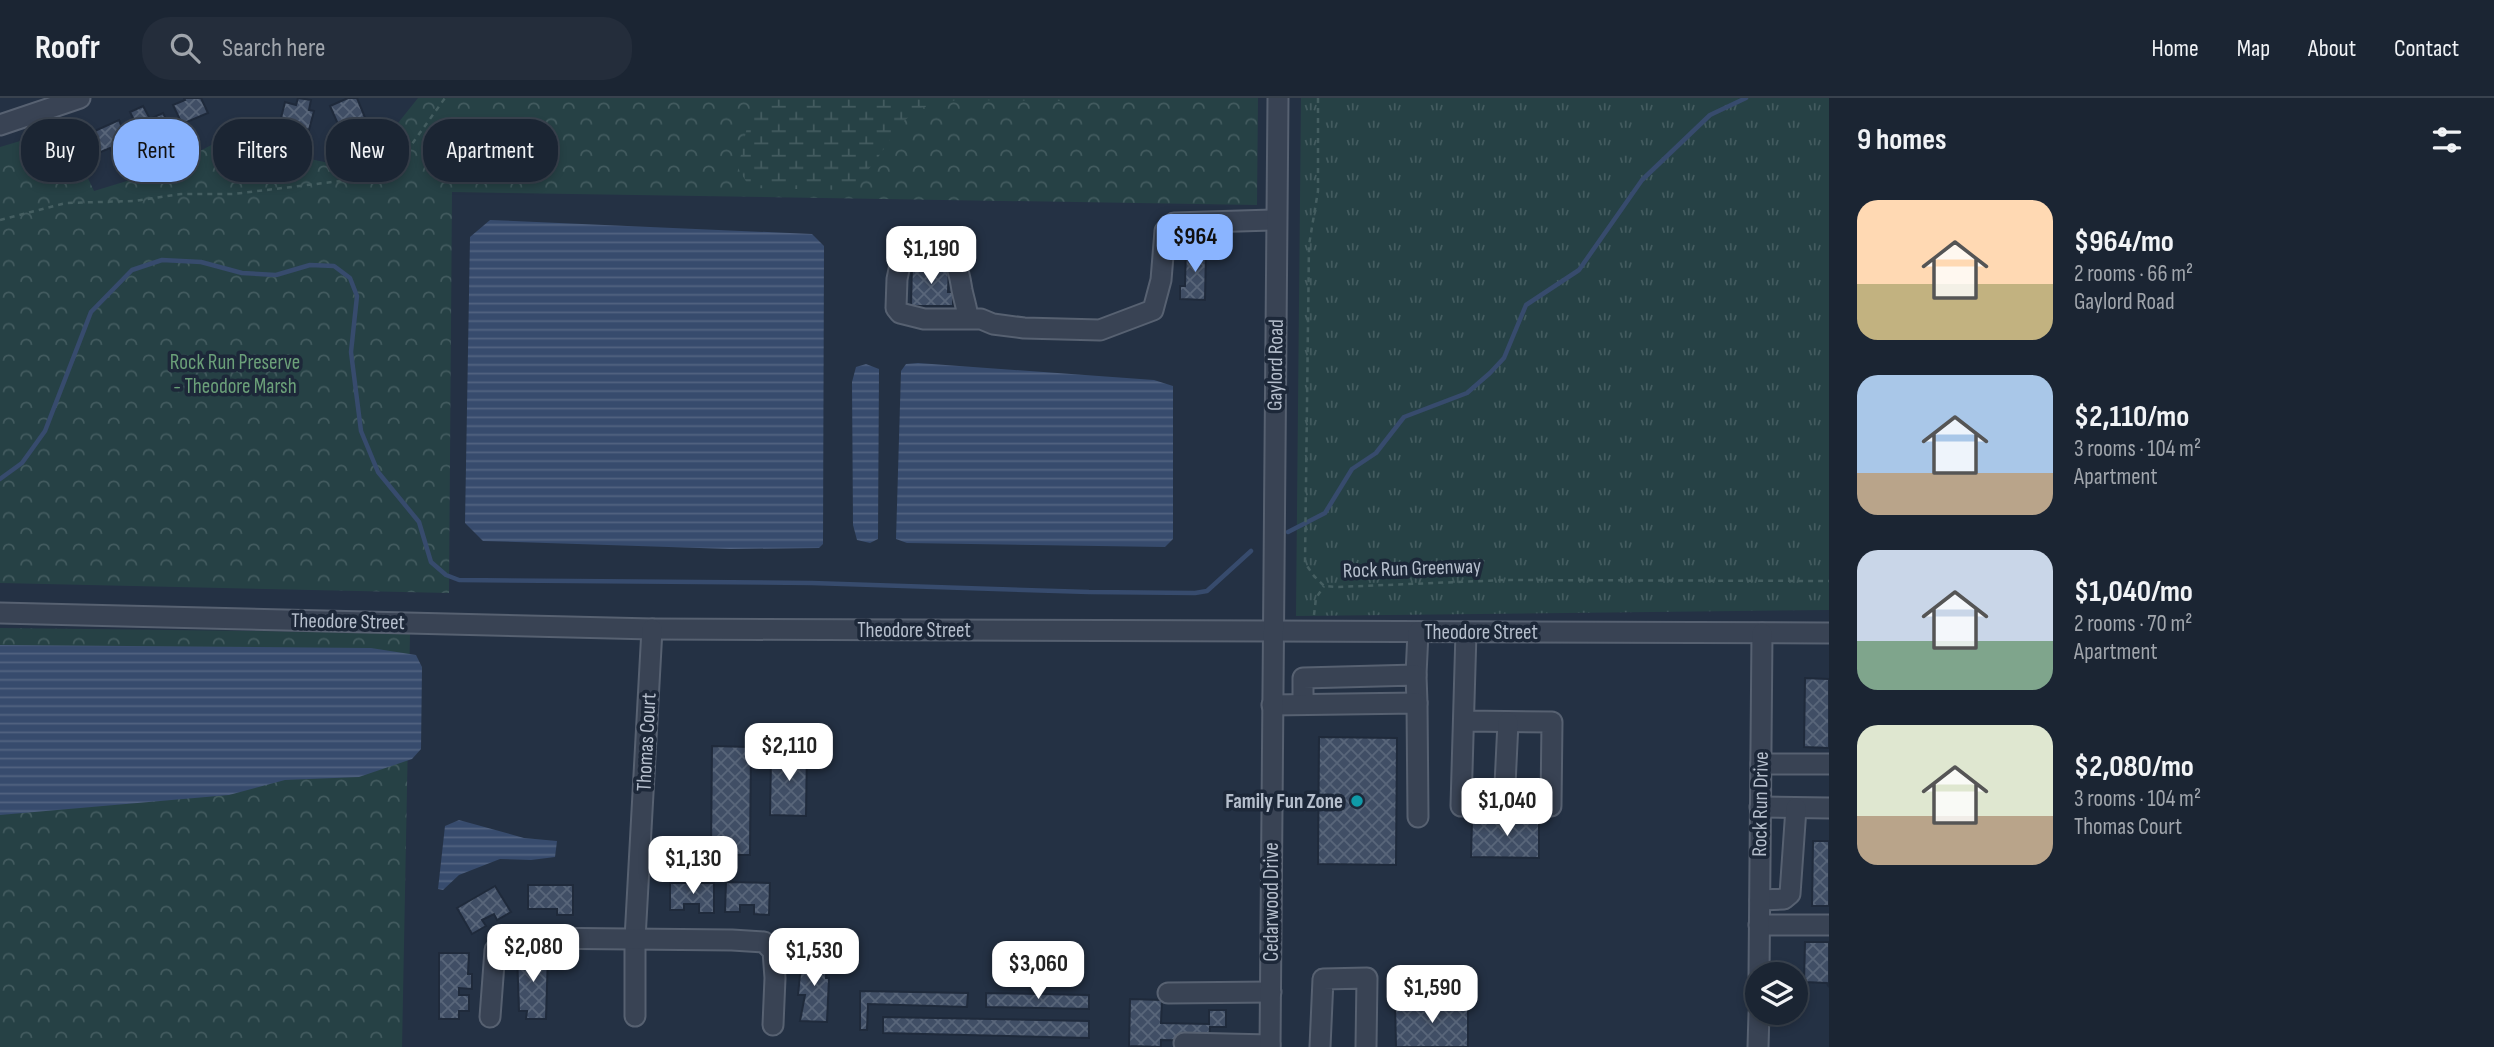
<!DOCTYPE html>
<html lang="en">
<head>
<meta charset="utf-8">
<style>
  body { margin:0; font-family:"Sofia Sans Condensed",sans-serif; background:#242d3b; color:#f1f3f6; height:100vh; display:flex; flex-direction:column; font-size:26px; white-space:nowrap }
  * { box-sizing:border-box; margin:0 }
  p { font-size:23px; color:#a0a5ac }
  .icon { flex:none; width:38px; height:38px; fill:none; stroke:currentColor; stroke-width:2; stroke-linecap:round; stroke-linejoin:round }
  .map { position:relative; flex:1; overflow:hidden }
  .drawer { display:flex; flex-direction:column; background:#1b2533; width:665px }
  .drawer>* { flex:none }
  .banner { position:absolute; left:21px; top:21px; width:665px; height:63px; display:flex; gap:14px }
  .fabs { position:absolute; left:1745px; top:864px; display:grid; gap:14px }
  .fabs a { display:grid; place-items:center; width:63px; height:63px; border-radius:50%; background:#1b2533; box-shadow:0 4px 10px #0003,0 0 0 2px #39424e; font-size:35px }
  .price { position:absolute; translate:-50% -60px; padding:0 16px; border-radius:14px; background:#fff; color:#222; font-size:23px; line-height:46px; filter:drop-shadow(0 2px 4px #0008) }
  .price::after { content:''; position:absolute; left:50%; top:42px; width:21px; height:16px; margin-left:-10px; background:inherit; clip-path:polygon(0 0,100% 0,50% 100%) }
  .price.on { background:#8ab4ff; color:#111 }
  ul { padding:0; list-style:none }
  li { display:flex; align-items:center; gap:21px; height:175px; padding:0 28px }
  li span { display:grid; place-items:center; flex:none; width:196px; height:140px; border-radius:21px; color:#555 }
  li>.icon { margin-inline-start:auto }
  span .icon { width:84px; height:84px; fill:#fffc; stroke-width:1 }
  li b { font-size:30px }
  h2 { display:flex; justify-content:space-between; align-items:center; height:84px; padding:0 28px; font-size:30px }
  .chip { padding:0 24px; border-radius:28px; background:#1b2533; box-shadow:0 4px 10px #0003,0 0 0 2px #39424e; font-size:24px; line-height:63px }
  .chip.on { background:#8ab4ff; color:#111 }
  header { display:flex; align-items:center; gap:42px; box-sizing:border-box; height:98px; padding:0 35px; background:#1b2533; border-bottom:2px solid #39424e }
  header strong { font-size:33px }
  nav { display:flex; gap:38px; margin-inline-start:auto; font-size:24px }
  .search { width:490px; height:63px; background:#242d3b; display:flex; align-items:center; gap:18px; box-sizing:border-box; padding:0 24px; border-radius:28px; color:#a0a5ac; font-size:26px }
  main { display:flex; flex:1; min-height:0 }
  .map>svg:first-child { display:block }
  .grass { fill:url(#grass-tufts) }
  .forest { fill:url(#forest-crowns) }
  .wetland { fill:url(#wetland-marsh) }
  .water { fill:url(#water-rules) }
  .lines { fill:none; stroke-linecap:round; stroke-linejoin:round }
  .stream { stroke:#374b6d; stroke-width:4.5 }
  .building { fill:url(#building-cross-hatch); stroke:#1f2a3b; stroke-width:2 }
  .minor-casing { stroke:#576171; stroke-width:23 }
  .path { stroke:#455e61; stroke-width:2.5; stroke-dasharray:5 5; stroke-linecap:butt }
  .minor { stroke:#394354; stroke-width:19 }
  .culture-dot { fill:#0f9aa8; stroke:#1d2839; stroke-width:2.5 }
  .labels { text-anchor:middle; stroke-width:7; stroke-linejoin:round; paint-order:stroke }
  .park-label { font-size:21px; fill:#6ba079; stroke:#1d2839 }
  .street-label { font-size:21px; fill:#b6bfcd; stroke:#1d2839 }
  .poi-label { font-size:21px; font-weight:bold; fill:#b6bfcd; stroke:#1d2839; text-anchor:end }
</style>
</head>
<body>
<header>
<strong>Roofr</strong>
<div class="search"><svg class="icon" aria-label="search" viewBox="0 0 24 24"><circle cx="10" cy="10" r="6"/><path d="M15 15l6 6"/></svg>Search here</div>
<nav><a>Home</a><a>Map</a><a>About</a><a>Contact</a></nav>
</header>
<main>
<div class="map">
<svg width="1829" height="949" viewBox="0 0 1829 949">
  <defs>
    <pattern id="grass-tufts" width="24" height="20" patternUnits="userSpaceOnUse" patternTransform="scale(1.75)"><rect width="24" height="20" fill="#264145"/><path d="M3 7l-1-3M5 7V3M7 7l1-3M15 17l-1-3M17 17v-4M19 17l1-3" fill="none" stroke="#435b5f"/></pattern>
    <pattern id="forest-crowns" width="20" height="18" patternUnits="userSpaceOnUse" patternTransform="scale(1.75)"><rect width="20" height="18" fill="#264145"/><path d="M2 6a3 3 0 1 1 6 0M12 15a3 3 0 1 1 6 0" fill="none" stroke="#435b5f"/></pattern>
    <pattern id="wetland-marsh" width="20" height="14" patternUnits="userSpaceOnUse" patternTransform="scale(1.75)"><rect width="20" height="14" fill="#264145"/><path d="M1 5h8M5 5V1M11 12h8M15 12V8" fill="none" stroke="#435b5f"/></pattern>
    <pattern id="water-rules" width="6" height="5" patternUnits="userSpaceOnUse" patternTransform="scale(1.75)"><rect width="6" height="5" fill="#374b6d"/><path d="M0 2.5h6" fill="none" stroke="#526381"/></pattern>
    <pattern id="building-cross-hatch" width="8" height="8" patternUnits="userSpaceOnUse" patternTransform="scale(1.75)"><rect width="8" height="8" fill="#404e65"/><path d="M0 0l8 8M0 8l8-8" fill="none" stroke="#59667a"/></pattern>
  </defs>
  <rect width="100%" height="100%" fill="#243144"/>
  <polygon class="grass" points="1301,0 1829,0 1829,512 1296,518"/>
  <g class="forest">
    <polygon points="418,0 1258,0 1257,107 452,94 449,495 0,485 0,49 64,30 94,93 166,71 249,27 291,57 334,66 382,45"/>
    <polygon points="0,530 410,535 402,949 0,949"/>
  </g>
  <polygon class="wetland" points="759,0 1090,0 1086,3 956,2 921,10 901,25 877,61 859,83 844,92 750,90 738,70 747,29"/>
  <g class="water">
    <polygon points="490,122 812,136 824,148 823,446 819,450 730,451 483,443 465,425 470,139"/>
    <polygon points="918,265 1154,282 1173,288 1173,441 1165,449 907,445 896,441 901,273 906,266"/>
    <polygon points="866,266 879,271 878,441 870,445 857,442 853,427 852,284 856,269"/>
    <polygon points="0,547 371,550 416,557 422,569 421,651 412,661 359,679 285,682 229,697 0,717"/>
    <polygon points="459,722 524,740 557,743 555,759 531,762 500,761 459,777 443,792 438,791 445,728"/>
  </g>
  <g class="lines">
    <g class="stream">
      <polyline points="0,381 22,365 45,333 91,214 132,172 162,162 201,164 242,175 276,177 310,167 334,168 350,180 357,198 351,254 361,333 378,374 419,424 431,464 446,477 459,482 812,485 1089,494 1195,495 1207,493 1251,453"/>
      <polyline points="1288,434 1325,415 1352,371 1376,355 1404,319 1467,295 1490,275 1504,260 1526,207 1579,172 1642,82 1710,17 1746,0"/>
    </g>
  </g>
  <g class="building">
    <polygon points="184,0 201,0 208,15 182,26 173,7 185,2"/>
    <polygon points="298,0 311,2 309,12 314,13 309,32 280,24 285,4 296,7"/>
    <polygon points="348,0 357,0 366,22 341,33 330,8"/>
    <polygon points="143,8 150,21 163,15 173,35 146,47 130,14"/>
    <polygon points="119,22 131,51 114,58 110,50 96,56 88,36"/>
    <polygon points="1186,147 1200,147 1200,153 1206,153 1205,202 1180,201 1180,188 1185,188"/>
    <polygon points="912,167 949,168 948,194 953,194 953,208 911,208"/>
    <polygon points="1805,580 1829,581 1829,650 1804,649"/>
    <polygon points="1319,639 1397,640 1396,767 1318,766"/>
    <polygon points="712,648 751,649 750,757 711,757"/>
    <polygon points="780,649 807,649 806,718 770,717 771,661 780,661"/>
    <polygon points="1512,712 1530,712 1530,723 1539,723 1539,760 1471,759 1472,723 1512,724"/>
    <polygon points="1813,743 1829,743 1829,808 1812,808"/>
    <polygon points="726,784 770,785 769,817 754,816 754,807 740,807 740,814 725,814"/>
    <polygon points="670,785 714,785 714,815 699,815 699,806 684,806 684,812 670,812"/>
    <polygon points="528,787 573,787 573,817 557,817 557,811 528,811"/>
    <polygon points="495,788 511,814 497,822 494,816 482,822 486,828 472,836 457,810"/>
    <polygon points="1805,844 1829,844 1829,889 1827,885 1804,884"/>
    <polygon points="439,855 469,855 468,876 472,876 472,891 459,890 459,897 469,897 469,913 459,913 459,921 439,921"/>
    <polygon points="517,855 548,856 546,921 526,921 527,913 519,913"/>
    <polygon points="802,857 827,858 826,880 829,880 827,924 800,923 805,897 798,897"/>
    <polygon points="860,893 968,895 967,909 868,906 867,932 860,932"/>
    <polygon points="986,895 1089,897 1089,911 986,909"/>
    <polygon points="1130,901 1162,902 1161,925 1209,926 1209,912 1226,912 1226,929 1210,929 1209,943 1161,942 1161,949 1129,948"/>
    <polygon points="1395,905 1468,906 1468,949 1396,949"/>
    <polygon points="883,919 1089,923 1089,940 883,935"/>
  </g>
  <g class="lines">
    <g class="minor-casing">
      <g id="minor">
        <polyline points="0,27 80,0"/>
        <path d="M968,220C967,210 964,202 962,192C958,165 950,134 915,143L901,162L897,181L896,210L900,215L924,221H981L993,226L1024,230L1100,232L1153,212L1161,182L1165,133L1174,125L1276,122"/>
        <polyline points="0,515 652,531 1829,535"/>
        <polyline points="1416,577 1418,534"/>
        <polyline points="1303,606 1303,580 1416,577 1417,605"/>
        <polyline points="1272,607 1417,605 1418,719"/>
        <polyline points="1464,623 1552,624 1551,708 1461,708 1466,534"/>
        <polyline points="1761,666 1829,666"/>
        <polyline points="1504,708 1508,624"/>
        <polyline points="1760,709 1829,710"/>
        <polyline points="1760,802 1784,801 1790,796 1796,710"/>
        <polyline points="1759,827 1829,827"/>
        <polyline points="1759,877 1762,535"/>
        <polyline points="1168,895 1271,894"/>
        <polyline points="635,918 635,841 652,531"/>
        <polyline points="490,919 495,852 504,843 528,840 732,842 764,844 773,853 775,880 773,927"/>
        <polyline points="1184,945 1270,947"/>
        <polyline points="1270,949 1278,0"/>
        <polyline points="1320,949 1323,881 1367,880 1366,949"/>
        <polyline points="1758,949 1759,915"/>
      </g>
    </g>
    <g class="path">
      <polyline points="1318,0 1318,93 1309,147 1305,465 1314,478 1324,488 1338,489 1506,482 1829,483"/>
      <polyline points="0,122 66,105 134,103 181,96 233,96 374,79 399,64 445,0"/>
      <polyline points="1314,517 1316,500 1324,488"/>
    </g>
    <use href="#minor" class="minor"/>
  </g>
  <circle class="culture-dot" cx="1357" cy="703" r="7"/>
  <g class="labels">
    <g class="park-label">
      <text x="235" y="271">Rock Run Preserve<tspan x="235" dy="24">- Theodore Marsh</tspan></text>
    </g>
    <g class="street-label">
      <text transform="translate(1275 267) rotate(-89)" y="7">Gaylord Road</text>
      <text transform="translate(1412 470) rotate(-2)" y="7">Rock Run Greenway</text>
      <text transform="translate(348 523) rotate(1)" y="7">Theodore Street</text>
      <text x="914" y="539">Theodore Street</text>
      <text x="1481" y="541">Theodore Street</text>
      <text transform="translate(646 644) rotate(-87)" y="7">Thomas Court</text>
      <text transform="translate(1760 706) rotate(-89)" y="7">Rock Run Drive</text>
      <text transform="translate(1271 804) rotate(-90)" y="7">Cedarwood Drive</text>
    </g>
    <g class="poi-label">
      <text x="1343" y="710">Family Fun Zone</text>
    </g>
  </g>
</svg>
<div class="fabs">
<a><svg class="icon" aria-label="layers" viewBox="0 0 24 24"><path d="M12 4l9 5-9 5-9-5zM3 14l9 5 9-5"/></svg></a>
</div>
<b class="price on" style="left:1195px;top:176px">$964</b>
<b class="price" style="left:931px;top:188px">$1,190</b>
<b class="price" style="left:789px;top:685px">$2,110</b>
<b class="price" style="left:1507px;top:740px">$1,040</b>
<b class="price" style="left:693px;top:798px">$1,130</b>
<b class="price" style="left:533px;top:886px">$2,080</b>
<b class="price" style="left:814px;top:890px">$1,530</b>
<b class="price" style="left:1038px;top:903px">$3,060</b>
<b class="price" style="left:1432px;top:927px">$1,590</b>
<div class="banner">
<a class="chip">Buy</a>
<a class="chip on">Rent</a>
<a class="chip">Filters</a>
<a class="chip">New</a>
<a class="chip">Apartment</a>
</div>
</div>
<section class="drawer">
<h2>9 homes<svg class="icon" aria-label="filters" viewBox="0 0 24 24"><path d="M4 7h16M4 17h16"/><circle cx="9" cy="7" r="2"/><circle cx="15" cy="17" r="2"/></svg></h2>
<ul>
<li><span style="background:linear-gradient(#ffd9b3 60%,#c2b280 0)"><svg class="icon" aria-label="home" viewBox="0 0 24 24"><path d="M3 11l9-7 9 7M6 9v11h12V9"/></svg></span><div><b>$964/mo</b><p>2 rooms · 66 m²</p><p>Gaylord Road</p></div></li>
<li><span style="background:linear-gradient(#a9c7e8 70%,#b9a48a 0)"><svg class="icon" aria-label="home" viewBox="0 0 24 24"><path d="M3 11l9-7 9 7M6 9v11h12V9"/></svg></span><div><b>$2,110/mo</b><p>3 rooms · 104 m²</p><p>Apartment</p></div></li>
<li><span style="background:linear-gradient(#c9d6e8 65%,#7fa58c 0)"><svg class="icon" aria-label="home" viewBox="0 0 24 24"><path d="M3 11l9-7 9 7M6 9v11h12V9"/></svg></span><div><b>$1,040/mo</b><p>2 rooms · 70 m²</p><p>Apartment</p></div></li>
<li><span style="background:linear-gradient(#dfe7d0 65%,#b9a48a 0)"><svg class="icon" aria-label="home" viewBox="0 0 24 24"><path d="M3 11l9-7 9 7M6 9v11h12V9"/></svg></span><div><b>$2,080/mo</b><p>3 rooms · 104 m²</p><p>Thomas Court</p></div></li>
</ul>
</section>
</main>
</body>
</html>
